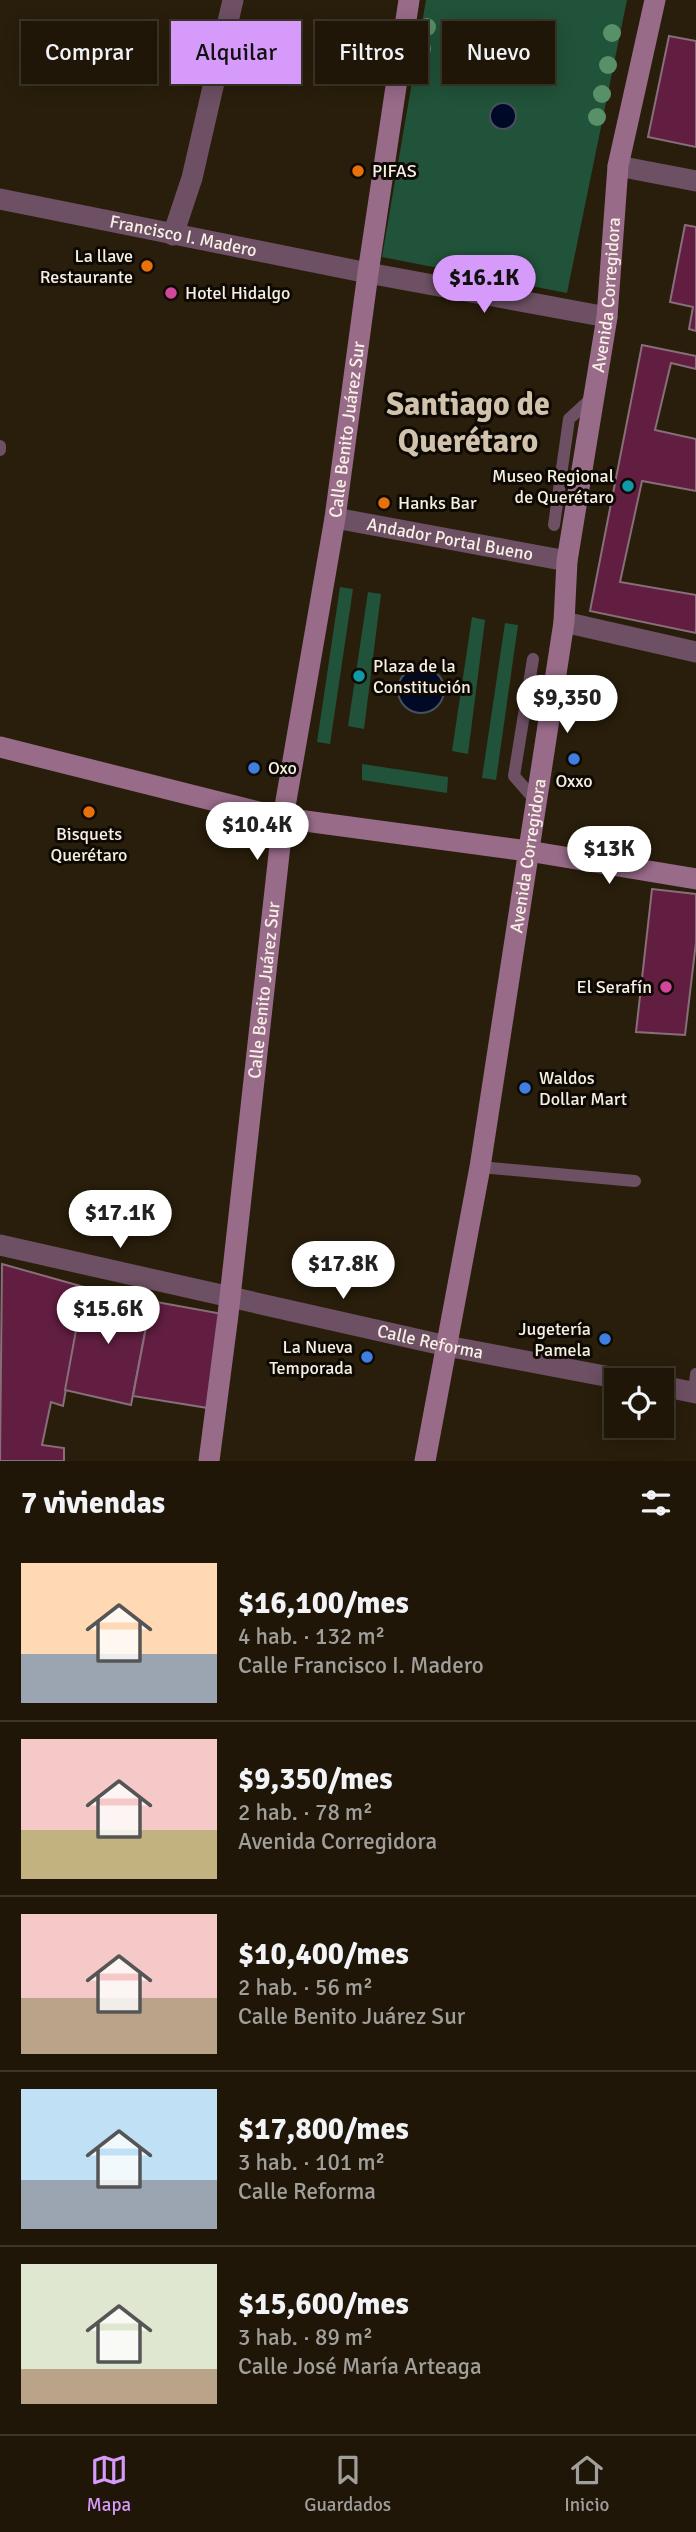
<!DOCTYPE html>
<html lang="es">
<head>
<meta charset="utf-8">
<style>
  body { margin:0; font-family:Signika,sans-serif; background:#2c2316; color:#f1f3f6; height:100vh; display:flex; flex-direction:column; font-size:26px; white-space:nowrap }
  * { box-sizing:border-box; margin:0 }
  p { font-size:23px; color:#a19f9c }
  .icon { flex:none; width:38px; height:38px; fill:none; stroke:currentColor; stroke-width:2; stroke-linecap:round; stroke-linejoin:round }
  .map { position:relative; height:1461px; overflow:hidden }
  .sheet { display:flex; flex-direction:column; background:#1f1608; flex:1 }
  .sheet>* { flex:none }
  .top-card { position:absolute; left:21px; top:21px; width:654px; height:63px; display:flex; gap:14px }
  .tools { position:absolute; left:604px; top:1368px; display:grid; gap:14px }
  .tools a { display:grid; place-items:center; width:70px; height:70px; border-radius:0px; background:#1f1608; box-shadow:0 4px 18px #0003,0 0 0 2px #3c3529; font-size:35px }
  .price { position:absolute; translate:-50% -60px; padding:0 16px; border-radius:24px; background:#fff; color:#222; font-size:23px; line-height:46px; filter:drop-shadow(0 2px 4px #0008) }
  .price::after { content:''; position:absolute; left:50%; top:42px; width:21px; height:16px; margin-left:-10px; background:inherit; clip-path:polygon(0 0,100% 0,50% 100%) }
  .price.current { background:#d69bfa; color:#111 }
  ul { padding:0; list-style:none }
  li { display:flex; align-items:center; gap:21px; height:175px; padding:0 21px }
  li+li { border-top:2px solid #3c3529 }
  li span { display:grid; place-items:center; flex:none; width:196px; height:140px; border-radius:0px; color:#555 }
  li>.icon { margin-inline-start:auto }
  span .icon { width:84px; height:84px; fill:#fffc; stroke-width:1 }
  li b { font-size:30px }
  h2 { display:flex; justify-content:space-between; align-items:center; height:84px; padding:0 21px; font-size:30px }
  .pill { padding:0 24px; border-radius:0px; background:#1f1608; box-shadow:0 4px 18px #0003,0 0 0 2px #3c3529; font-size:24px; line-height:63px }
  .pill.current { background:#d69bfa; color:#111 }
  .tab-bar { display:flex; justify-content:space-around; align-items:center; height:98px; border-top:2px solid #3c3529; background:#1f1608; font-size:19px; color:#a19f9c }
  .tab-bar a { display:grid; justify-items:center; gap:4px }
  .tab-bar .current { color:#d69bfa }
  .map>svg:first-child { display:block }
  .green { fill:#205339; fill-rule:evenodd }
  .water { fill:#000a26; stroke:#4a4f5f; stroke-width:2 }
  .building { fill:#611e41; stroke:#876e78; stroke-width:2 }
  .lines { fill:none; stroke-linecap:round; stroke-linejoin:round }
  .lane { stroke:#6d5063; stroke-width:12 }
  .street { stroke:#6d5063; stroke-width:21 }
  .secondary { stroke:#986b89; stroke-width:21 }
  .tree { fill:#589067 }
  .food-dot { fill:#e8710a; stroke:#0e0903; stroke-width:2.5 }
  .hotel-dot { fill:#d1479c; stroke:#0e0903; stroke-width:2.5 }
  .culture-dot { fill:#0f9aa8; stroke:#0e0903; stroke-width:2.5 }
  .shop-dot { fill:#3f7fe0; stroke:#0e0903; stroke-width:2.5 }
  .labels { text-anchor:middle; stroke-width:6; stroke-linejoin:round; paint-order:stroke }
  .poi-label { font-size:18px; fill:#f6efe3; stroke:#0e0903; text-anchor:start }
  .street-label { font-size:18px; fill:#f6efe3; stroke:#0e0903 }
  .town-label { font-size:32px; font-weight:bold; fill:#d1c2ab; stroke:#0e0903 }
</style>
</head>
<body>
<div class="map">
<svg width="696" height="1461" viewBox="0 0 696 1461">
  <rect width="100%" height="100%" fill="#291e0b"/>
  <g class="green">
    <path d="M426,0H627L567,293L382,257ZM512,105L516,112V120L492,123L489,116L491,108Z"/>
    <polygon points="340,587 353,589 330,744 317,742"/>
    <polygon points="368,592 381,594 364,729 348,726"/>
    <polygon points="472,617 485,620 468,754 452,751"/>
    <polygon points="505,623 518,625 496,780 482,778"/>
    <polygon points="362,764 448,777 447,793 362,780"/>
  </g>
  <g class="water">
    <circle cx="503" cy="116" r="13"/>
    <circle cx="421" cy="690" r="23"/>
  </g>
  <g class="building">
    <polygon points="669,36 696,41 696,147 648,137"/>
    <polygon points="685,225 696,227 696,331 689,329 693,307 670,302"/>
    <polygon points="642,345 696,356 696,369 671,363 655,430 696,439 696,491 642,481 620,582 696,595 696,633 590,611"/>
    <polygon points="652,889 696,894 696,942 685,1035 636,1032"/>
    <polygon points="2,1264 84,1287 63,1406 51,1402 42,1445 64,1448 64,1461 0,1461"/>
    <polygon points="84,1287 151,1301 131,1405 65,1390"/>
    <polygon points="151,1301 228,1315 208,1408 133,1396"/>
  </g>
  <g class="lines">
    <g class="lane">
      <polyline points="0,446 0,450"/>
      <polyline points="554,525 569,419 593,397"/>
      <polyline points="533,659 514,776 535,800"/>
      <polyline points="480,1167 635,1181"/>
      <polyline points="694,1392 696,1374"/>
    </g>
    <g class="street">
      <polyline points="618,166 696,181"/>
      <path id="s1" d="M0,199L368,273L607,317"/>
      <polyline points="173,235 192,178 233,0"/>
      <path id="s2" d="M335,518L567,561"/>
      <polyline points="564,622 696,652"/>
      <path id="s3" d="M0,1245L447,1346L631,1381"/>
      <polyline points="662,1386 696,1393"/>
    </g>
    <g class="secondary">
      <polyline points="0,747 283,818 528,851 696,879"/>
      <path id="s4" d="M209,1461L228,1315L283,818L335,518L368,273L409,0"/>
      <path id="s5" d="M425,1461L480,1167L564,622L567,561L607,317L618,166L655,0"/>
    </g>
  </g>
  <g class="tree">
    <circle cx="427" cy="27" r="9"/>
    <circle cx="612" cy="33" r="9"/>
    <circle cx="422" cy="49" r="9"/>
    <circle cx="608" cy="65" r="9"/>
    <circle cx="419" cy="69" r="9"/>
    <circle cx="602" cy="94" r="9"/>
    <circle cx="597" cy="117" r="9"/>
    <circle cx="501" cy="272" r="9"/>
    <circle cx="524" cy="276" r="9"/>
  </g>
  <g class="food-dot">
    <circle cx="358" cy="171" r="7"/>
    <circle cx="147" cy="266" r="7"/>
    <circle cx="384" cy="503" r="7"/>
    <circle cx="89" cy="812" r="7"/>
  </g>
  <g class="hotel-dot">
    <circle cx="171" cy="293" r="7"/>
    <circle cx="666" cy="987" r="7"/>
  </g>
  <g class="culture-dot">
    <circle cx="628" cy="486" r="7"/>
    <circle cx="359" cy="676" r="7"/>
  </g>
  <g class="shop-dot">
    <circle cx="574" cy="759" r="7"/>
    <circle cx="254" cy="768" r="7"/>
    <circle cx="525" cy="1088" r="7"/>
    <circle cx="605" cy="1339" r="7"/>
    <circle cx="367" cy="1357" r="7"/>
  </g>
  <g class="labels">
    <g class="poi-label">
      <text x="372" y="177">PIFAS</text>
      <text x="133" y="262" text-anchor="end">La llave<tspan x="133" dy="21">Restaurante</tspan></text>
      <text x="185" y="299">Hotel Hidalgo</text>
      <text x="614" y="482" text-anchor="end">Museo Regional<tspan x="614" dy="21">de Querétaro</tspan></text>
      <text x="398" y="509">Hanks Bar</text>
      <text x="373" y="672">Plaza de la<tspan x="373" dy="21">Constitución</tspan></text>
      <text x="268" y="774">Oxo</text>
      <text x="574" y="787" text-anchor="middle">Oxxo</text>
      <text x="89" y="840" text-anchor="middle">Bisquets<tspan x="89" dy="21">Querétaro</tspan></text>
      <text x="652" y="993" text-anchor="end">El Serafín</text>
      <text x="539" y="1084">Waldos<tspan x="539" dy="21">Dollar Mart</tspan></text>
      <text x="591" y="1335" text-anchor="end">Jugetería<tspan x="591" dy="21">Pamela</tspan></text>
      <text x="353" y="1353" text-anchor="end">La Nueva<tspan x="353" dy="21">Temporada</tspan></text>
    </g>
    <g class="street-label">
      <text dy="6" stroke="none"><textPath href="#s1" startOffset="187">Francisco I. Madero</textPath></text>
      <text dy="6" stroke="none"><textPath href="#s5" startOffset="1181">Avenida Corregidora</textPath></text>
      <text dy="6" stroke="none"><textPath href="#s4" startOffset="1041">Calle Benito Juárez Sur</textPath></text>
      <text dy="6" stroke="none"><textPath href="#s2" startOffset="117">Andador Portal Bueno</textPath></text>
      <text dy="6" stroke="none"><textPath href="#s5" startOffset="614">Avenida Corregidora</textPath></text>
      <text dy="6" stroke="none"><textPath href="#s4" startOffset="474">Calle Benito Juárez Sur</textPath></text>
      <text dy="6" stroke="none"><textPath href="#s3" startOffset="441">Calle Reforma</textPath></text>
    </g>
    <g class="town-label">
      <text x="468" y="415">Santiago de<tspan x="468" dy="37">Querétaro</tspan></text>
    </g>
  </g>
</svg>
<div class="tools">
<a><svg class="icon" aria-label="locate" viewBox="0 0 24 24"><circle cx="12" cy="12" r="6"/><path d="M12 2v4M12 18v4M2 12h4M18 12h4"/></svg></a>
</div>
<b class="price current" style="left:484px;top:315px">$16.1K</b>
<b class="price" style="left:567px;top:735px">$9,350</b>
<b class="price" style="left:257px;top:862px">$10.4K</b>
<b class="price" style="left:609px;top:886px">$13K</b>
<b class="price" style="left:120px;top:1250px">$17.1K</b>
<b class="price" style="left:343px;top:1301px">$17.8K</b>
<b class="price" style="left:108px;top:1346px">$15.6K</b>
<div class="top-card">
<a class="pill">Comprar</a>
<a class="pill current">Alquilar</a>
<a class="pill">Filtros</a>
<a class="pill">Nuevo</a>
</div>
</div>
<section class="sheet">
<h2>7 viviendas<svg class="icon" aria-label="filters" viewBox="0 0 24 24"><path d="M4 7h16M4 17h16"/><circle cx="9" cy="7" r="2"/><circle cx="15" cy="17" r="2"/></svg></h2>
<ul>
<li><span style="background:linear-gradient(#ffd9b3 65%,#9aa5b1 0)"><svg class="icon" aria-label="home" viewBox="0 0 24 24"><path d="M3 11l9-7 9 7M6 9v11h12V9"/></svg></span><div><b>$16,100/mes</b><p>4 hab. · 132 m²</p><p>Calle Francisco I. Madero</p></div></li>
<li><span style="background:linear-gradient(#f6c9c9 65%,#c2b280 0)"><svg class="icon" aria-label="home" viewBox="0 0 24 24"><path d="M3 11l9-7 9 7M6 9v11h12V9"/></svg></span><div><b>$9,350/mes</b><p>2 hab. · 78 m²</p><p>Avenida Corregidora</p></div></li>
<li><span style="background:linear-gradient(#f6c9c9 60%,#b9a48a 0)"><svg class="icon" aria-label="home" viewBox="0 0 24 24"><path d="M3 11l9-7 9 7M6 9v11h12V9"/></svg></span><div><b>$10,400/mes</b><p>2 hab. · 56 m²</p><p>Calle Benito Juárez Sur</p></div></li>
<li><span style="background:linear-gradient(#bfe0f5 65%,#9aa5b1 0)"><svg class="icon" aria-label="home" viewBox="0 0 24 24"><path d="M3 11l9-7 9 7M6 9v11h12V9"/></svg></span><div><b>$17,800/mes</b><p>3 hab. · 101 m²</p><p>Calle Reforma</p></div></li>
<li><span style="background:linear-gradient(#dfe7d0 75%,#b9a48a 0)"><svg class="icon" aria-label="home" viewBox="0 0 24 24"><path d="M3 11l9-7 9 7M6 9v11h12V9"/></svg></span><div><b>$15,600/mes</b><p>3 hab. · 89 m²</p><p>Calle José María Arteaga</p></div></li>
</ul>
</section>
<nav class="tab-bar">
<a class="current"><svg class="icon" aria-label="map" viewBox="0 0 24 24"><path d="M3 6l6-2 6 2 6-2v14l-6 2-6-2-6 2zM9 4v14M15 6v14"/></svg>Mapa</a>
<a><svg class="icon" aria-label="saved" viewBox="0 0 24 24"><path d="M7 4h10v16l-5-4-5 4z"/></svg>Guardados</a>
<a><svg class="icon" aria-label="home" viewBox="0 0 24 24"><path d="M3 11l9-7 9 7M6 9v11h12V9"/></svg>Inicio</a>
</nav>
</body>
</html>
